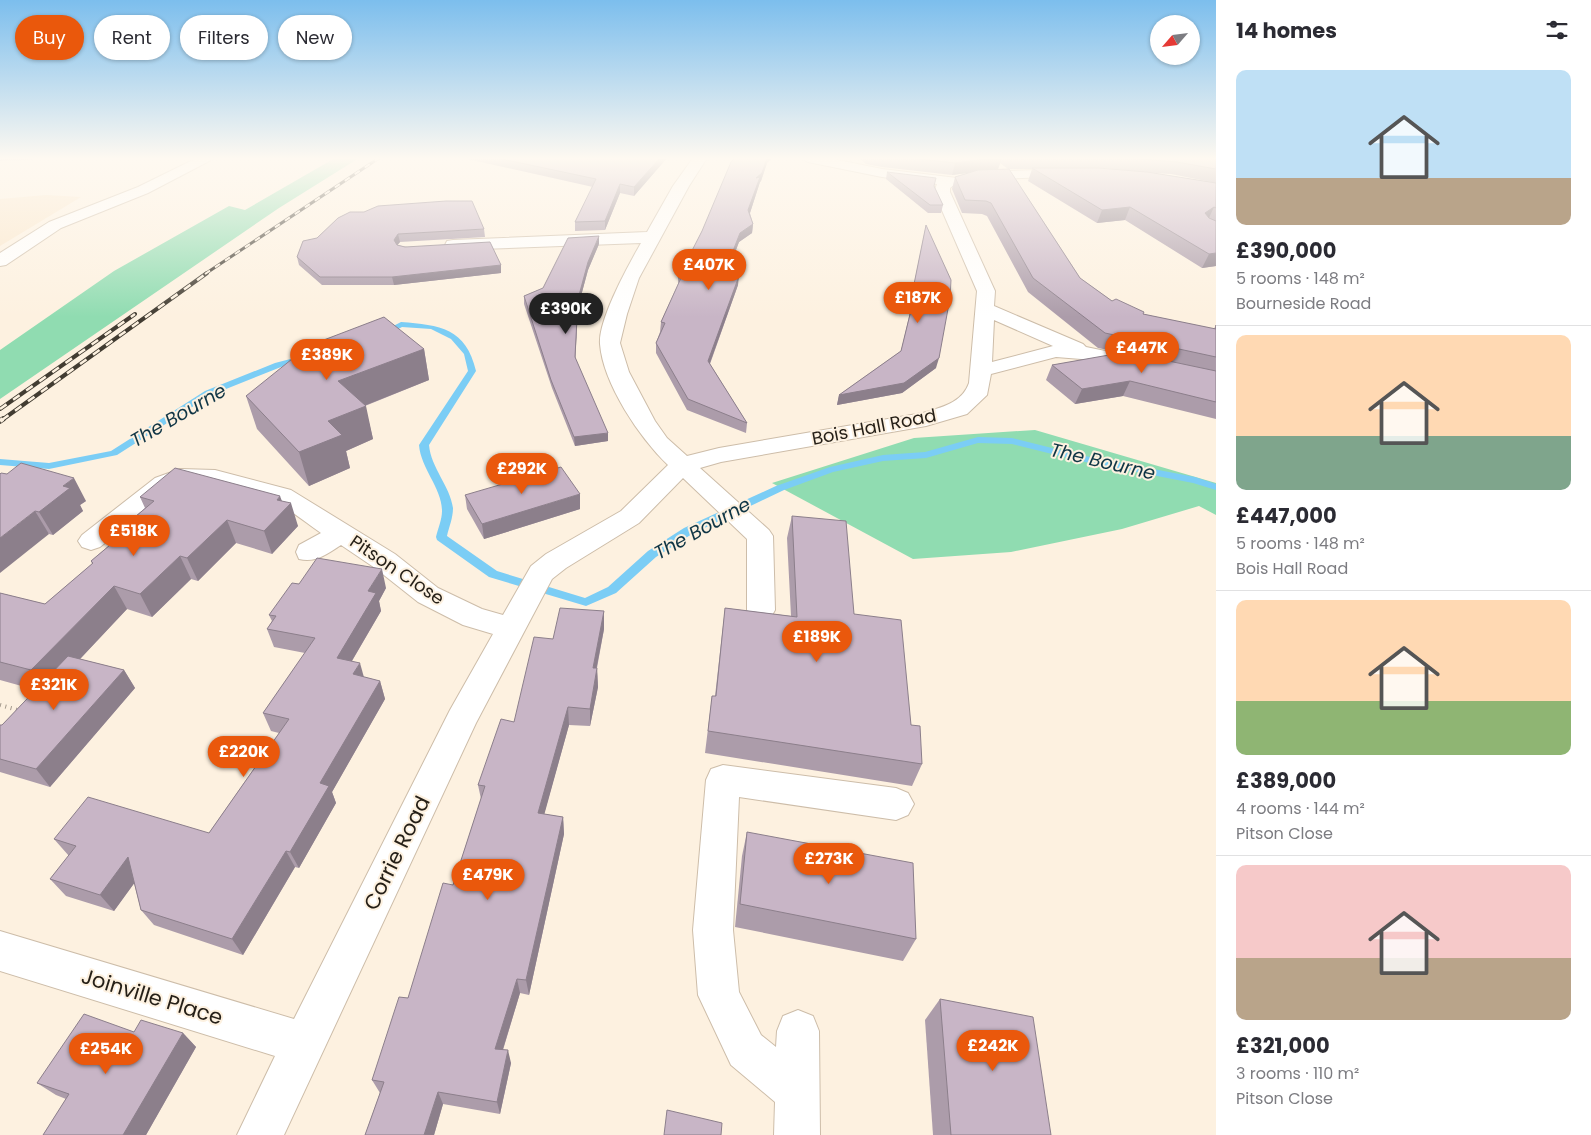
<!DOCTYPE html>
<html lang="en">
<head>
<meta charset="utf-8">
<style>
  body { margin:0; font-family:Poppins,sans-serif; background:#f2f2f3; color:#2b2b33; height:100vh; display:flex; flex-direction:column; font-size:19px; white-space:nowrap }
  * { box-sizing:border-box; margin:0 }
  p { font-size:16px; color:#7c7c81 }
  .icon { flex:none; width:28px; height:28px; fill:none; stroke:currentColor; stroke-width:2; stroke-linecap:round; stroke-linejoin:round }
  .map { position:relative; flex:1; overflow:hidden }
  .sheet { display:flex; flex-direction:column; background:#fff; width:375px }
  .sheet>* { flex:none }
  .guide { position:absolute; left:15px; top:15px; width:475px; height:45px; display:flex; gap:10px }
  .needle { width:32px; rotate:242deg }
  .tools { position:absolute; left:1150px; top:15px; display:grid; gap:10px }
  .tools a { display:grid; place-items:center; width:50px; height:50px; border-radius:50%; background:#fff; box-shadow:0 1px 4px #0004; font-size:25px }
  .price { position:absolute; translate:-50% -42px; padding:0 11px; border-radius:18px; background:#ea580c; color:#fff; font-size:16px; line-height:32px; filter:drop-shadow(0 1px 2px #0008) }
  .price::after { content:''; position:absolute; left:50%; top:30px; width:15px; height:11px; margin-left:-8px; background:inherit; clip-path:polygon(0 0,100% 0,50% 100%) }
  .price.selected { background:#222; color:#fff }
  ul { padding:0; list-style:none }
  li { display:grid; align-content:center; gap:10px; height:265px; padding:0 20px }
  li+li { border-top:1px solid #e1e1e2 }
  li span { display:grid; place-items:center; height:155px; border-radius:10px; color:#555 }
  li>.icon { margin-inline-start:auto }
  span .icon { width:90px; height:90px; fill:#fffc; stroke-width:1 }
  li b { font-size:21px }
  h2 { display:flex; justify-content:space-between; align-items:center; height:60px; padding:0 20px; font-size:21px }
  .pill { padding:0 18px; border-radius:22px; background:#fff; box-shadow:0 1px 4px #0004; font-size:18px; line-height:45px }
  .pill.selected { background:#ea580c; color:#fff }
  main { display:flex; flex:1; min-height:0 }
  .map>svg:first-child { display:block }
  .built { fill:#fae6ca }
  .green { fill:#90dcb1 }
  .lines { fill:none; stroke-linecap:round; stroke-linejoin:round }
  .stream { fill:#7bcdf5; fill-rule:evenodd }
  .minor-casing { stroke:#cdbda9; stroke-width:2 }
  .path { stroke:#a3998c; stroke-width:4; stroke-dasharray:1 4.5; stroke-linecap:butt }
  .minor { fill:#fff; fill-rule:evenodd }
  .rail-far2-casing { stroke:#423c32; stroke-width:3 }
  .rail-far1-casing { stroke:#423c32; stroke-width:4 }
  .rail-casing { stroke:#423c32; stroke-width:5.5 }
  .rail-far2 { stroke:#fdf1e0; stroke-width:2; stroke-dasharray:6; stroke-linecap:butt }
  .rail-far1 { stroke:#fdf1e0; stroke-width:2.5; stroke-dasharray:8; stroke-linecap:butt }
  .rail { stroke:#fdf1e0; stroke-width:4; stroke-dasharray:11; stroke-linecap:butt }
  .wall { fill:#ac9caa; fill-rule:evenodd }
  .shaded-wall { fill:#8c7f8b }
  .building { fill:#c8b5c6; stroke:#8c7f8b }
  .labels { text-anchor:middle; stroke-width:4; stroke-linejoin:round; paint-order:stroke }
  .street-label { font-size:18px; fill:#251f17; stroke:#fdf1e0 }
  .water-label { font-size:19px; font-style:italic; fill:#0f3545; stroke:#fdf1e0 }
  .near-street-label { font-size:21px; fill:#251f17; stroke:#fdf1e0 }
</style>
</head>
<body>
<main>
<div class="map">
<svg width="1216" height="1135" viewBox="0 0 1216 1135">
  <rect width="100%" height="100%" fill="#fdf1e0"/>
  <polygon class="built" points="46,195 81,197 0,246 0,199"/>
  <g class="green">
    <polygon points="335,158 359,158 279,208 0,399 0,350 114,271 229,206 245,210"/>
    <polygon points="1035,430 1216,483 1216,515 1199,506 1122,529 1011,552 913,559 772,483 914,438"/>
  </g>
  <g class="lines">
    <g class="stream">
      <path d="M401,322C440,325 466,328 476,371L429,445C431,468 450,486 453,508C453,518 449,527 447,536L497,571L585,598L608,587L648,551L684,528L776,486L830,467L883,455L925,452L978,437L1012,438L1080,455L1195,477L1216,484V490L1193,483L1080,461L1012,444L978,443L926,458L883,461L833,472L784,490L692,534L656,557L616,593L586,606L489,577L437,540L436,537C438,528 442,520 442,511C442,488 421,469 419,445L468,371L464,354L451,339L431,329L402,327L385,336L378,334Z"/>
      <polygon points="302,356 306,359 305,361 281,367 211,395 117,455 49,469 0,465 0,459 49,463 111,451 205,391 275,363"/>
    </g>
    <g class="minor-casing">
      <g id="minor">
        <polygon points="197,158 215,158 148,193 61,228 6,265 0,266 0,253 49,222 138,187"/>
        <path d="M693,158H707L689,186L639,278L627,314L620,343L629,372L655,421L667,438L687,456L719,448L923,413C942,407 962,403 969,383L977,291L934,192L937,184L882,177L808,162L801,158H828L882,169L957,178L959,181L950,188V192L995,291L994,306L1083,344L1086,347L1216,374V386L1094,360L1056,357L991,374L987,395L967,414L926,426L721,462L700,468L769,530L773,536L775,610L771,617L761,621L751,617L747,610V539L683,478L639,523L566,568L552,579L476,723L284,1135H237L275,1056L0,971V931L294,1019L450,710L493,634L463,625L418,602L375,568L341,545C327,554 316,563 299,559L296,552L299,545L321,533C306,523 289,508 272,501C245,491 200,478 173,488L100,547L91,550L82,547L78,541L82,535L155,478L180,469L215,470L291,490L395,554L438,588L482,609L503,615L531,566L546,554L621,511L668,465C640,438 603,384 600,344C598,320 629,264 641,243L453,250L447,249L445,245L447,241L453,240L647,232L673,186ZM994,320L1053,346L992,362Z"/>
        <polygon points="1068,169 1075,173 1073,176 976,180 969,176 976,172"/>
        <polygon points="723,765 896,788 908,793 914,804 908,815 896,820 739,797 733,930 739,992 761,1035 776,1047 777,1031 783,1016 798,1010 813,1016 819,1031 820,1135 774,1135 775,1102 731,1065 698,995 693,930 706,780 711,769"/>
      </g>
    </g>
    <polyline class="path" points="0,705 21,711"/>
    <use href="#minor" class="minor"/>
    <g class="rail-far2-casing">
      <polyline id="rail-far2" points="205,274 379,158"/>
    </g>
    <g class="rail-far1-casing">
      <g id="rail-far1">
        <polyline points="0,409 135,314"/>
        <polyline points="2,420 207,273"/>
      </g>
    </g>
    <g class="rail-casing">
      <polyline id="rail" points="0,421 3,419"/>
    </g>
    <use href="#rail-far2" class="rail-far2"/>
    <use href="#rail-far1" class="rail-far1"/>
    <use href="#rail" class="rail"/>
  </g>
  <g class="wall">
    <polygon points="0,158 71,158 0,161"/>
    <polygon points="467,158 667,158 634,196 620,193 605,230 575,231 575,222 593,187 467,159"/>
    <path d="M859,158H1216V266L1202,268L1125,220L1097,223L1028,181L1032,169H1009L1080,278L1112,301L1143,314L1214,329L1216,325V419L1123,396L1075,404L1046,380L1052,365L1123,353L1098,348L1028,292L987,216L982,214L962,213L952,189L955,177L967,173L952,175L882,167L866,164ZM1000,163L1008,169H998ZM1084,168H1101L1124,170ZM1153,173L1171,174L1216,183Z"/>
    <polygon points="767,163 761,181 760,182 759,185 750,213 753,224 752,233 739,242 727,274 738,285 710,364 747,423 746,433 687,410 656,353 656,343 660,332 661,322 678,284 678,278 702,231"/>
    <polygon points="887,172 934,186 943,205 941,213 928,213 886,179"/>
    <polygon points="926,225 936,368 902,393 837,405 839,395 901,351 912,304 910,304"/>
    <polygon points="484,229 485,237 400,242 397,245 501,265 501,273 394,285 322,285 299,265 297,257 317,238"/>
    <polygon points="599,244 588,270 578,307 575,358 608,441 575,446 552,388 524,304 524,296 543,288"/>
    <polygon points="308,346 424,349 429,380 365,406 373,439 346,451 350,468 309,486 257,429 246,396 309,349"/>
    <polygon points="0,474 86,501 80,505 83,511 53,535 49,534"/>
    <polygon points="465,495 580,509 484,539 467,509"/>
    <polygon points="140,497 282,501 298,526 272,554 236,543 198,581 191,579 152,617 127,609 80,659 124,670 135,688 50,787 0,772 0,725 2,725 36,690 0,680 0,593 45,604 92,564 91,561 113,542 110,538 145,508"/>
    <polygon points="792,516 854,614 911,725 922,764 912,786 705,753 712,696 715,696 725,608 791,616 787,538"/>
    <polygon points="299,584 386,588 379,601 381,611 352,661 364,677 380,681 385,699 332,792 336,803 299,868 295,867 243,955 154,925 141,910 134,883 114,911 66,896 50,879 69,856 54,839 209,833 279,733 271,731 263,713 305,653 274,647 267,629 272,621 269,615"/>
    <polygon points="604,611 604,629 597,668 598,687 590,726 569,725 544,814 563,817 564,834 529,995 520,993 503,1050 511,1063 500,1114 443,1104 434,1135 365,1135 380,1093 372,1080 408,998 453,885 481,799 478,785 514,722 553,639"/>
    <polygon points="747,832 916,939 903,961 735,927 742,856"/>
    <polygon points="940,999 1051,1135 933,1135 925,1020"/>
    <polygon points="134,1032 183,1033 196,1047 146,1135 43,1135 66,1099 56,1095 37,1083"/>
  </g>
  <g class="shaded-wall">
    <polygon points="660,158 667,158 634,196 634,187"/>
    <polygon points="767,158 773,158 767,163 761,181 760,182 759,185 748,219 748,210 756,178"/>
    <polygon points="994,158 1002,158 998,169 952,175 955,163"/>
    <polygon points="620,184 620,193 605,230 605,221"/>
    <polygon points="1130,207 1125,220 1097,223 1102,210"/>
    <polygon points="1214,207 1208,220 1205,213"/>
    <polygon points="753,224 752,233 739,242 723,284 724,274 740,233"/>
    <polygon points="398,234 400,242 395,248 394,240"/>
    <polygon points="599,236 599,244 588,270 578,307 575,365 575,357 578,299 588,262"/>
    <polygon points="1216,253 1216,266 1202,268 1209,254"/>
    <polygon points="501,265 501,273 394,285 392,277"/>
    <polygon points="739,276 738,285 707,371 708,361"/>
    <polygon points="424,349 429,380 346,413 338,381"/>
    <polygon points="939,358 936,368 902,393 837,405 839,395"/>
    <polygon points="1130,381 1123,396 1075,404 1082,389"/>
    <polygon points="366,406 373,439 346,451 350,468 309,486 299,452 328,421"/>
    <polygon points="608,433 608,441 575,446 574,437"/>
    <polygon points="74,478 86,501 80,505 83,511 53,535 39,512 63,486"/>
    <polygon points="580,494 580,509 484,539 482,524"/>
    <polygon points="280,496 285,509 291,503 298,526 272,554 264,531 277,500"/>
    <polygon points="35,511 49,534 0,573 0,538"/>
    <polygon points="227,520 236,543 198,581 187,558"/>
    <polygon points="180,556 191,579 152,617 140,594"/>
    <polygon points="382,569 386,588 379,601 381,611 343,676 337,658 368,591"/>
    <polygon points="114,586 127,609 48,693 31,670"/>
    <polygon points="604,611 604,629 593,686 593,668"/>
    <polygon points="360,663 365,681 353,674"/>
    <polygon points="597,668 598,687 590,726 590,709"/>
    <polygon points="124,670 135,688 50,787 36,769"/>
    <polygon points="380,681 385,699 332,792 336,803 299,868 290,852 320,783"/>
    <polygon points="568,707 569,725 540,830 538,813"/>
    <polygon points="563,817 564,834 529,995 526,980"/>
    <polygon points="286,851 295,867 243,955 232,939"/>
    <polygon points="128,857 141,874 114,911 100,895"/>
    <polygon points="517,979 520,993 499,1062 495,1049"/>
    <polygon points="183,1033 196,1047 146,1135 123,1135"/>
    <polygon points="508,1050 511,1063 500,1114 497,1102"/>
    <polygon points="438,1092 443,1104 434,1135 424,1135"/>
  </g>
  <g class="building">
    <polygon points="497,158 660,158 634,187 620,184 605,221 575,222 596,179"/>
    <polygon points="735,158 767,158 762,173 756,178 760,177 748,210 753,224 740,233 724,274 739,276 708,361 747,423 688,399 656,343 665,323 661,322 681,278 678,278 702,231 731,162"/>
    <polygon points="911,158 994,158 955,163"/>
    <polygon points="1129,158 1216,158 1216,169 1177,162"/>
    <polygon points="1032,168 1098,168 1147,172 1216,183 1216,208 1214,207 1205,213 1209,218 1216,221 1216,253 1209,254 1130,207 1102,210"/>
    <polygon points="1009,169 1080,278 1112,301 1116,299 1144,312 1143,314 1216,329 1216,325 1216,357 1105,333 1033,278 991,203 986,201 965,200 955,177 978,170"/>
    <polygon points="887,172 936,178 934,186 943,205 930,205"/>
    <polygon points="446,201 472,201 484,229 398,234 394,240 397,245 405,247 490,242 501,265 392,277 320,277 297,257 303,241 317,238 338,218 350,212 364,212 378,206"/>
    <polygon points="926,225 951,280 950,298 939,358 904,383 839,395 901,351 915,294 912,294"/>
    <polygon points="599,236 588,262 578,299 575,357 608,433 574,437 551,380 524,296 543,288 568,238"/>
    <polygon points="384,317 424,349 338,381 366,406 328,421 342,435 299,452 246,396 302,351 310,349 308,346"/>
    <polygon points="1126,352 1216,371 1216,402 1130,381 1082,389 1052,365"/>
    <polygon points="21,463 74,478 63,486 70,488 39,512 35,511 0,538 0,474 1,473 7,474"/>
    <polygon points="561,467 580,494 482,524 465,495"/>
    <polygon points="175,468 280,496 277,500 291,503 264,531 227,520 187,558 180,556 140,594 114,586 31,670 0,662 0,593 45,604 93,563 91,561 116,540 110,538 154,501 140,497"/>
    <polygon points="792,516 846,521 854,614 901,620 911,725 920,726 922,764 708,731 712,696 716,696 725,608 797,617"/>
    <polygon points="317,558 382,569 368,591 376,593 337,658 360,663 353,674 380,681 320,783 329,786 290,852 286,851 232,939 141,910 128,857 100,895 50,879 76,846 54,839 88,797 209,833 289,719 263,713 315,638 267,629 276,616 269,615 292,583 299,584"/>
    <polygon points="560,608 604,611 593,668 597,668 590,709 568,707 538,813 563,817 526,980 517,979 495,1049 508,1050 497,1102 438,1092 424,1135 365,1135 384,1082 372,1080 399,997 408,998 443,883 453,885 485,786 478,785 501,719 514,722 534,637 553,639"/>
    <polygon points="68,656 124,670 36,769 0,759 0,725 2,725"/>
    <polygon points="747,832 913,863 916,939 740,904"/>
    <polygon points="940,999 1033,1017 1051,1135 951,1135"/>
    <polygon points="84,1014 134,1032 141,1020 183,1033 123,1135 43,1135 69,1094 37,1083"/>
    <polygon points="667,1110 722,1123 721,1135 664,1135"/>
  </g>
  <linearGradient id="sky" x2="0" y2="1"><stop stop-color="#7cbeed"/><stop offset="0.5" stop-color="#fef9f1"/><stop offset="1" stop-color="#fef9f1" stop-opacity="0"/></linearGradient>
  <rect width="1216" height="317" fill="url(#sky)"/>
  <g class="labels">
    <g class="street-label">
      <text transform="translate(874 427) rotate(-11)" y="6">Bois Hall Road</text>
      <text transform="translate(397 570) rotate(34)" y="6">Pitson Close</text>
    </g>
    <g class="water-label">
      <text transform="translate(178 415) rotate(-30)" y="7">The Bourne</text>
      <text transform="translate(1103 461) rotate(13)" y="7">The Bourne</text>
      <text transform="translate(702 528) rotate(-29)" y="7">The Bourne</text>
    </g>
    <g class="near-street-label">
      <text transform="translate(397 853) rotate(-64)" y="7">Corrie Road</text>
      <text transform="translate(152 997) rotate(17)" y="7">Joinville Place</text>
    </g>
  </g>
</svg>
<div class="tools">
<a><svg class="needle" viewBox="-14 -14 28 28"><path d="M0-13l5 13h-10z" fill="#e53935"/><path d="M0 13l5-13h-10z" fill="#7c7c81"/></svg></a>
</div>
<b class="price" style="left:709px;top:291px">£407K</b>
<b class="price" style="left:918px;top:324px">£187K</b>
<b class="price selected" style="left:566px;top:335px">£390K</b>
<b class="price" style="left:1142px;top:374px">£447K</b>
<b class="price" style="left:327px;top:381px">£389K</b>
<b class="price" style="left:522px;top:495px">£292K</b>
<b class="price" style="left:134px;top:557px">£518K</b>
<b class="price" style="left:817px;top:663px">£189K</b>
<b class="price" style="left:54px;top:711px">£321K</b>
<b class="price" style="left:244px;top:778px">£220K</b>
<b class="price" style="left:829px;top:885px">£273K</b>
<b class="price" style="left:488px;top:901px">£479K</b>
<b class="price" style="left:993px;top:1072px">£242K</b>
<b class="price" style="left:106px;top:1075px">£254K</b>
<div class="guide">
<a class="pill selected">Buy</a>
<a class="pill">Rent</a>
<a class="pill">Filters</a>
<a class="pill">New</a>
</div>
</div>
<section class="sheet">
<h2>14 homes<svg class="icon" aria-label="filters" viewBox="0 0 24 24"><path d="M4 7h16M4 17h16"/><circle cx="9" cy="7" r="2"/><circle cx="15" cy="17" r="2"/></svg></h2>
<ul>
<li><span style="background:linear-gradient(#bfe0f5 70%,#b9a48a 0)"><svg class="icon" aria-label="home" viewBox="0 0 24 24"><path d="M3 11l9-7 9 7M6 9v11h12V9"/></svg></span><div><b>£390,000</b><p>5 rooms · 148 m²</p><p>Bourneside Road</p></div></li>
<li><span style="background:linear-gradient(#ffd9b3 65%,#7fa58c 0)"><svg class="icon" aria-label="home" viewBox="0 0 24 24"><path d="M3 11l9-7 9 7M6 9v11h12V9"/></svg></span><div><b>£447,000</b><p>5 rooms · 148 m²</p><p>Bois Hall Road</p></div></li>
<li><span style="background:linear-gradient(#ffd9b3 65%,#8fb573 0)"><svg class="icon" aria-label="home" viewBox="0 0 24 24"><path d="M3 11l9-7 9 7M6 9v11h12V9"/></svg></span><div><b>£389,000</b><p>4 rooms · 144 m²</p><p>Pitson Close</p></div></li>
<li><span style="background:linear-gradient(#f6c9c9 60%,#b9a48a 0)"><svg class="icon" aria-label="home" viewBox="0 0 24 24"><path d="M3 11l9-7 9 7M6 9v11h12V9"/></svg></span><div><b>£321,000</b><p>3 rooms · 110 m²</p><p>Pitson Close</p></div></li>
</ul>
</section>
</main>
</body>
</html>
